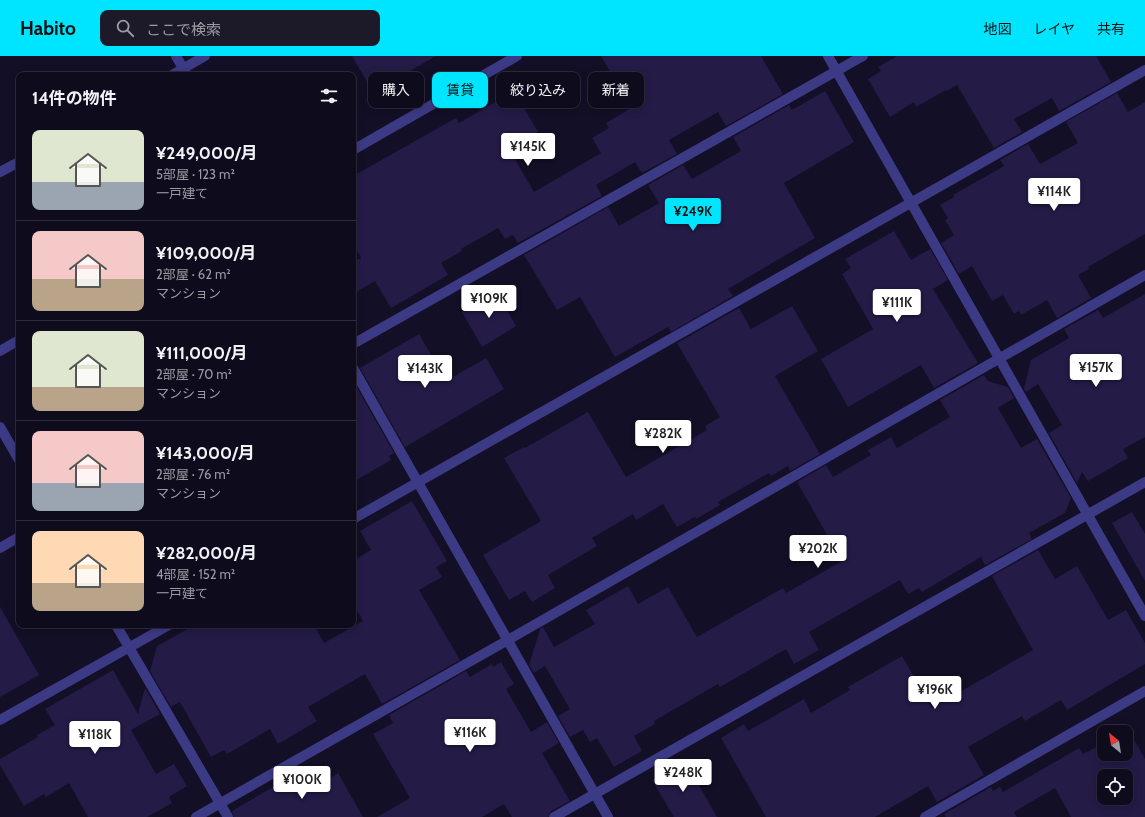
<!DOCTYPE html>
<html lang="ja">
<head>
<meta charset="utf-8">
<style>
  body { margin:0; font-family:Cabin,"Noto Sans JP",sans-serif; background:#1c1929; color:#f1f3f6; height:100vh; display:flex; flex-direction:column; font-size:15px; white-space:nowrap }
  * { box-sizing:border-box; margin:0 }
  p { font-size:13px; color:#9b9ba3 }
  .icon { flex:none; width:22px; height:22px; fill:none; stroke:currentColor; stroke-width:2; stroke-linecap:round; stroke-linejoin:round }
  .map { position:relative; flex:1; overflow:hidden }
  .panel { position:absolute; left:16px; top:16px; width:340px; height:556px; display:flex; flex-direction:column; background:#0e0b1c; border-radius:8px; box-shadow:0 2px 10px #0003,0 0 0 1px #2e2b3b }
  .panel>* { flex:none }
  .guide { position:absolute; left:368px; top:16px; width:380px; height:36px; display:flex; gap:8px }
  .needle { width:26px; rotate:330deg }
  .controls { position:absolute; left:1097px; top:669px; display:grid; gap:8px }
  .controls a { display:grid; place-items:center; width:36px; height:36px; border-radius:8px; background:#0e0b1c; box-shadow:0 2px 10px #0003,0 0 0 1px #2e2b3b; font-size:20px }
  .price { position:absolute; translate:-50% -34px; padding:0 9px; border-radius:4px; background:#fff; color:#222; font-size:13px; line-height:26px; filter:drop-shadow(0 1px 2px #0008) }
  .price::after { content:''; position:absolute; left:50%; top:24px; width:12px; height:9px; margin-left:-6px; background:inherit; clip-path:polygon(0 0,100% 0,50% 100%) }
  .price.active { background:#00e5ff; color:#111 }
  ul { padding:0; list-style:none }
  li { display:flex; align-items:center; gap:12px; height:100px; padding:0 16px }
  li+li { border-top:1px solid #2e2b3b }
  li span { display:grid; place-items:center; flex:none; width:112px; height:80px; border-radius:8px; color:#555 }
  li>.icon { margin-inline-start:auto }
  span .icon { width:48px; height:48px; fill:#fffc; stroke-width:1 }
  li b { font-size:17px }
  h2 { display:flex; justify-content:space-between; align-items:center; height:48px; padding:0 16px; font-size:17px }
  .chip { padding:0 14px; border-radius:8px; background:#0e0b1c; box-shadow:0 2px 10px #0003,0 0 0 1px #2e2b3b; font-size:14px; line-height:36px }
  .chip.active { background:#00e5ff; color:#111 }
  header { display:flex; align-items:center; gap:24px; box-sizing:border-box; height:56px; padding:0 20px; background:#00e5ff; color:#111 }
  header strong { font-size:19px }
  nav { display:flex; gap:22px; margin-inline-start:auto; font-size:14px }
  .search { width:280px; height:36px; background:#1c1929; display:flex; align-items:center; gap:10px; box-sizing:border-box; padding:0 14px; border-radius:8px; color:#9b9ba3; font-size:15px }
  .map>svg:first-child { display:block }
  .building { fill:#241b47; fill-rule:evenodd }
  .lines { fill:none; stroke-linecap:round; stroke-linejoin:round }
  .minor { stroke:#3d3a85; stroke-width:10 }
</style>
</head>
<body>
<header>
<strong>Habito</strong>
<div class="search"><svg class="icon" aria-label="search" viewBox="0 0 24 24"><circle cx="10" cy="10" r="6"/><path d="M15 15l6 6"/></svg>ここで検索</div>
<nav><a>地図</a><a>レイヤ</a><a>共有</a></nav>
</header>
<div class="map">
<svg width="1145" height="761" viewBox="0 0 1145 761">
  <rect width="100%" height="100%" fill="#130f26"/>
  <g class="building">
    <polygon points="352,0 436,0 373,36"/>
    <polygon points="601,0 761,0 783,38 726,70 718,56 669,84 677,98 642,117 635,106 596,129 602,140 518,187 513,179 505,183 498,172 461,193 462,195 441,207 448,219 391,252 375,225 353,238 353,206 361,202 353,187 353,120 456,62 459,67 514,35 538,76 509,93 534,136 601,97 592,82 609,72 606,67 631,52"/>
    <polygon points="897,0 1096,0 1111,26 1059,55 1052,42 1014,63 1022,76 994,92 957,29 947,35 946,34 916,51 914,46 890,61 868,23 881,15 878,11"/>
    <polygon points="825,35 854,86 784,127 815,182 728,233 733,240 671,276 668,271 615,301 580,241 557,254 524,199 608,151 619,170 659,147 648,129 683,109 692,123 741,95 733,81 789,49 792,54"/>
    <polygon points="1117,37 1128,56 1145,46 1145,178 1088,211 1089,213 1078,219 1091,242 1057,262 1047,244 1021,259 1019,255 1014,258 1003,239 992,245 972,210 959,218 941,187 954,179 945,164 948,162 940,149 954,141 953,139 1004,110 1000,104 1028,88 1040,108 1078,87 1066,66"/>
    <polygon points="894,175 911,204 930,193 948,224 933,233 978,307 934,332 921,309 848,351 821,303 873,273 842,218 851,212 845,203"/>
    <polygon points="496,236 516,270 482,291 462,256"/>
    <polygon points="1145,238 1145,381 1123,393 1128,402 1088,425 1082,416 1077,427 1049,377 1062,369 1038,328 1026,336 1024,333 1031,304 1069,282 1064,273 1098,254 1103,262"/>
    <polygon points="792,250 818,295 775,320 820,398 790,415 788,410 771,420 769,417 718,446 720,449 696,463 695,461 677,471 663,448 636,464 633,458 592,482 597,490 548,519 555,532 532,546 525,535 509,544 483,499 541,465 504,402 524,391 525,392 588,356 626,421 707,374 705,370 720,361 677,287 739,252 751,273"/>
    <polygon points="419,278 446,325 486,302 504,333 405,391 360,312"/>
    <polygon points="984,319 988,325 1008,331 1014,342 998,352 1021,392 1037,383 1071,442 1065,457 1029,477 1032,483 985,509 981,501 922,536 919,532 908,538 900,524 809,576 819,594 794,608 786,593 720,631 718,628 654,665 655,668 634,680 642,695 614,711 597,682 590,686 583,674 570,681 558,660 570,653 545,610 534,617 529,609 540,573 543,571 554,591 595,568 586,554 628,530 638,548 668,531 697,581 783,532 786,537 842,505 797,426 826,409 833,421 871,399 868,394 891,381 897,392 950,361 940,344"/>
    <polygon points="353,325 394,397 389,400 391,404 353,426"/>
    <polygon points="412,445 447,505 436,511 442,521 419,534 460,604 382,648 365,618 308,651 317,665 278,688 270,673 227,698 224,694 211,701 180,646 171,651 150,615 157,590 195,569 314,569 324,587 363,565 353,548 353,505 371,494 360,475"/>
    <polygon points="1132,456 1145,478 1145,525 1112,467"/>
    <polygon points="1038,494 1055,523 1077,510 1108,564 1126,554 1145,587 1145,608 1067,654 1061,644 1025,665 1022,660 968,691 984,719 937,746 928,730 875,761 766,761 721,682 744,668 748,675 804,643 811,657 850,634 848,631 902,600 932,652 1033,594 992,520"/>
    <polygon points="0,551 39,619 0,641"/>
    <polygon points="501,606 514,628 506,633 531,676 547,666 559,687 542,697 570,745 551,755 548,761 512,761 504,748 482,761 377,761 410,742 373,678 393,667 389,659 466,615 470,621 492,608 493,611"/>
    <polygon points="113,614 138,658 145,632 160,658 131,674 156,718 174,708 187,730 169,741 172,747 147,761 88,761 69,727 46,741 44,738 24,750 0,709 0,703 38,681 37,679 55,669 45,653"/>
    <path d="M1132,680L1145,703V761H1071L1055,732L1014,756L1017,761H946L944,758L991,731L993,735L1000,731L1003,736L1079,692L1083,698L1104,687V698H1126V684ZM1104,720H1126V742H1104Z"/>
    <polygon points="685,705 717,761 674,761 652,724"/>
    <polygon points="307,711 317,729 338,717 363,761 234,761 232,755"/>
  </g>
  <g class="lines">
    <g class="minor">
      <polyline points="176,0 187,19"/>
      <polyline points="828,0 1145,560"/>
      <polyline points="172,19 205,0"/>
      <polyline points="353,94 517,0"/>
      <polyline points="0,116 19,106"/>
      <polyline points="353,288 863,0"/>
      <polyline points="0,295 19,284"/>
      <polyline points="353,312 608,761"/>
      <polyline points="0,371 19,404"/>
      <polyline points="353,463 1145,14"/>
      <polyline points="0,492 19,481"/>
      <polyline points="116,569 228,761"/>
      <polyline points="0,664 169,569"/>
      <polyline points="196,761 508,584 1145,219"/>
      <polyline points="554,761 1145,426"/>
      <polyline points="925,761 1145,635"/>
    </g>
  </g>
</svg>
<div class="controls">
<a><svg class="needle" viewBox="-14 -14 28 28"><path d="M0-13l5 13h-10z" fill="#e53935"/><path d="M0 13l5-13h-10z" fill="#9b9ba3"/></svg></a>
<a><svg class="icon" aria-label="locate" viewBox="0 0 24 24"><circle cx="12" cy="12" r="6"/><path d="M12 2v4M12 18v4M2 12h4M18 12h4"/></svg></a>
</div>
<b class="price" style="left:528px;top:111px">¥145K</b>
<b class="price" style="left:1054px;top:156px">¥114K</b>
<b class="price active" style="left:693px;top:176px">¥249K</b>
<b class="price" style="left:489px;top:263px">¥109K</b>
<b class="price" style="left:897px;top:267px">¥111K</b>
<b class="price" style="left:1096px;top:332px">¥157K</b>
<b class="price" style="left:425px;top:333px">¥143K</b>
<b class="price" style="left:663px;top:398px">¥282K</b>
<b class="price" style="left:818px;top:513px">¥202K</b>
<b class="price" style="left:935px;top:654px">¥196K</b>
<b class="price" style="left:470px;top:697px">¥116K</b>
<b class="price" style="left:95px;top:699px">¥118K</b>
<b class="price" style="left:683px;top:737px">¥248K</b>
<b class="price" style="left:302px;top:744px">¥100K</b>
<div class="guide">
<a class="chip">購入</a>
<a class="chip active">賃貸</a>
<a class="chip">絞り込み</a>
<a class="chip">新着</a>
</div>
<section class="panel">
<h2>14件の物件<svg class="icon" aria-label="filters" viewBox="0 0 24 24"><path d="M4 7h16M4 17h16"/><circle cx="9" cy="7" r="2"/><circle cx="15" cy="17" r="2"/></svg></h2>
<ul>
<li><span style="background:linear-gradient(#dfe7d0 65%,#9aa5b1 0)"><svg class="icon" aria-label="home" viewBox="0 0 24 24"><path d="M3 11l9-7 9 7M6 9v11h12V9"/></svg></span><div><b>¥249,000/月</b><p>5部屋 · 123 m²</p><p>一戸建て</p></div></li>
<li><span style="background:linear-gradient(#f6c9c9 60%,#b9a48a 0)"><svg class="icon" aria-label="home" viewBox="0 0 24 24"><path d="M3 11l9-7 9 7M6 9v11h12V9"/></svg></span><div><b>¥109,000/月</b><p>2部屋 · 62 m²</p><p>マンション</p></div></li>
<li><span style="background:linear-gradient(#dfe7d0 70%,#b9a48a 0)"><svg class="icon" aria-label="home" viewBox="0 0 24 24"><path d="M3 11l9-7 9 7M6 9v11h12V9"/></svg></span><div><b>¥111,000/月</b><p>2部屋 · 70 m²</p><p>マンション</p></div></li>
<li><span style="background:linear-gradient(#f6c9c9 65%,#9aa5b1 0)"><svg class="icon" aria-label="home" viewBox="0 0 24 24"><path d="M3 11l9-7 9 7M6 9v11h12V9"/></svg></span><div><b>¥143,000/月</b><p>2部屋 · 76 m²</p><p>マンション</p></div></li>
<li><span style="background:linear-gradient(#ffd9b3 65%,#b9a48a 0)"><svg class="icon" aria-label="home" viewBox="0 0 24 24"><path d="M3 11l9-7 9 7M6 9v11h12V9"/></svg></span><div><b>¥282,000/月</b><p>4部屋 · 152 m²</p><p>一戸建て</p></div></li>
</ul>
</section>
</div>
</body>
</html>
